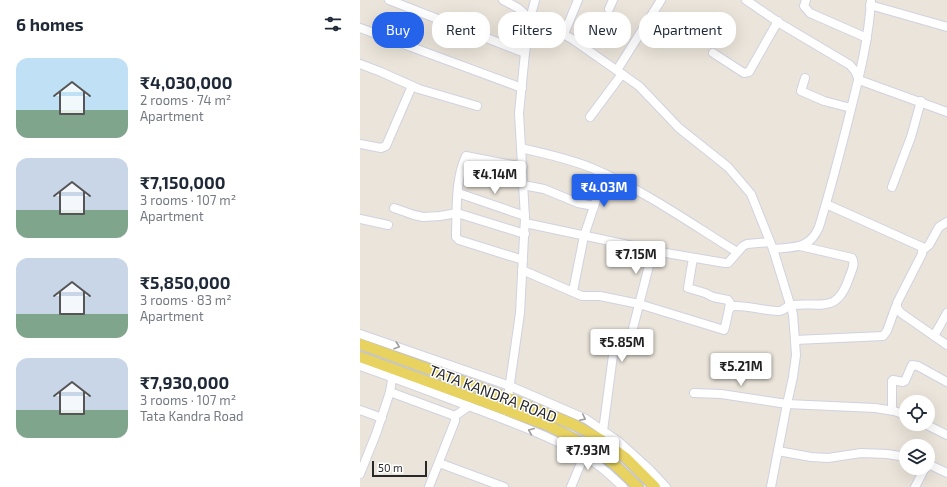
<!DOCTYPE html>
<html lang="en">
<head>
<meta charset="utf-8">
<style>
  body { margin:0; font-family:"Exo 2",sans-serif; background:#f6f6f7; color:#1f2937; height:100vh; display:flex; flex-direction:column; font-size:15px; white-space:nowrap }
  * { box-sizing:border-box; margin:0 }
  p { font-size:13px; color:#747a83 }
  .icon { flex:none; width:22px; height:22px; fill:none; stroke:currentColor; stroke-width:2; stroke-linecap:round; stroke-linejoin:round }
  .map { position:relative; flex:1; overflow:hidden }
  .panel { display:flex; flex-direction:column; background:#fff; width:360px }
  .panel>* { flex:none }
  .guide { position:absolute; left:12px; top:12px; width:380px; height:36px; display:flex; gap:8px }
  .buttons { position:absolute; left:539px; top:395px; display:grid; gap:8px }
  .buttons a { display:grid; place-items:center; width:36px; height:36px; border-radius:50%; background:#fff; box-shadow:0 4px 16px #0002; font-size:20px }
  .scale { position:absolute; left:12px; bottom:10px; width:55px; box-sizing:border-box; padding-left:4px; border:2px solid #282828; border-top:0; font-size:11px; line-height:14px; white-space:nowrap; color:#282828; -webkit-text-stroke:3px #fff; paint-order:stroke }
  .price { position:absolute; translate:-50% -34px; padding:0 9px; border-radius:4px; background:#fff; color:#222; font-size:13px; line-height:26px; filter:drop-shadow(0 1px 2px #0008) }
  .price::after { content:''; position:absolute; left:50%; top:24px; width:12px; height:9px; margin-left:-6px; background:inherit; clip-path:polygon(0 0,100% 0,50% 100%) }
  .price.active { background:#2563eb; color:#fff }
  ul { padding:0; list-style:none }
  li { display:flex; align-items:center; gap:12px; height:100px; padding:0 16px }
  li span { display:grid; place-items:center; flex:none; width:112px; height:80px; border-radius:12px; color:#555 }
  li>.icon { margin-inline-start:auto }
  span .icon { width:48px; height:48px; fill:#fffc; stroke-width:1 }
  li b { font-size:17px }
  h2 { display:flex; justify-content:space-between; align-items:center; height:48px; padding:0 16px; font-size:17px }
  .pill { padding:0 14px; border-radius:16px; background:#fff; box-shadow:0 4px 16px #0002; font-size:14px; line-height:36px }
  .pill.active { background:#2563eb; color:#fff }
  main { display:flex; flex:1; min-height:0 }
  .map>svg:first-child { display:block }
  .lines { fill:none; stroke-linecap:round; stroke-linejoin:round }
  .minor-casing { stroke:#d0d2e0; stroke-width:10 }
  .major-casing { stroke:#c3c3c3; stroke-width:12 }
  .minor { stroke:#fff; stroke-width:8 }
  .major { stroke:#e8d361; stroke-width:10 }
  .oneway { stroke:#9e9e9e }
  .labels { text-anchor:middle; stroke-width:3; stroke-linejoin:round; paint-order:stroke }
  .street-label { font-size:15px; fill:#282828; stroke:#fff }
</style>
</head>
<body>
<main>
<section class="panel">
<h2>6 homes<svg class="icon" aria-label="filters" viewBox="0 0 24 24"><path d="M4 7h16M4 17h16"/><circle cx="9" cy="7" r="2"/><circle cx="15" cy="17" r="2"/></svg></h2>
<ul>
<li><span style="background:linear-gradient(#bfe0f5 65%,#7fa58c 0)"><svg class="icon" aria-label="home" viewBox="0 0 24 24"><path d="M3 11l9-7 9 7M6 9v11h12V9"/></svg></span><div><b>₹4,030,000</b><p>2 rooms · 74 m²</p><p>Apartment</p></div></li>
<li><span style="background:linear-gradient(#c9d6e8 65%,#7fa58c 0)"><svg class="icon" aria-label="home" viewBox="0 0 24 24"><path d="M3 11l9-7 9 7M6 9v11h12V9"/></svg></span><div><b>₹7,150,000</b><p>3 rooms · 107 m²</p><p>Apartment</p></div></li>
<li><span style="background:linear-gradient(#c9d6e8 70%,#7fa58c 0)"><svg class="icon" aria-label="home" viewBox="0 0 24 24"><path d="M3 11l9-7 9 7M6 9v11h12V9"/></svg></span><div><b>₹5,850,000</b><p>3 rooms · 83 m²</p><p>Apartment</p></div></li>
<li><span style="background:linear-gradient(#c9d6e8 65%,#7fa58c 0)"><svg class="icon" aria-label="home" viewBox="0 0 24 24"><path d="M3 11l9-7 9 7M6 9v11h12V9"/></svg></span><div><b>₹7,930,000</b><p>3 rooms · 107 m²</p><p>Tata Kandra Road</p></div></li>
</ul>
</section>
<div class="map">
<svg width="587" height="487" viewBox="0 0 587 487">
  <rect width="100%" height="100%" fill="#eae4da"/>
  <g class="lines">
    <g class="minor-casing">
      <g id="minor">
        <polyline points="29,0 165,53"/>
        <polyline points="143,0 158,8 170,19 165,53 159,113 165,218 160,313 146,411"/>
        <polyline points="175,0 170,19 174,21 190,27 212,39 279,86 319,128 368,167 391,194 413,249 433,314 436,355 433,377 427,404 515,408 534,411 546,415"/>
        <polyline points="386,0 421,24 490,65 495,71 499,80 587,112"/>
        <polyline points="446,0 444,6 450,13 507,38"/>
        <polyline points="510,5 587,27"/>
        <polyline points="249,9 253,0"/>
        <polyline points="0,28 162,88"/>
        <polyline points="204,34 218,0"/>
        <polyline points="353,53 384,73 389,72 418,21"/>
        <polyline points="0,64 21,72 59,89 117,106"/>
        <polyline points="257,70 301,0"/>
        <polyline points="445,78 441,91 464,101 491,108"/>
        <polyline points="230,117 262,74"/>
        <polyline points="0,144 21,148 26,146 52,86"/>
        <path d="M161,148C186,154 211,159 234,169C285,191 330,223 377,252"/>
        <path d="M163,167L106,156C95,179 97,210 96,234V237L99,240L163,260"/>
        <polyline points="163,185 184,189 218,203 234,206"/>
        <polyline points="532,187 551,137 561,101"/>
        <polyline points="98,193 165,216"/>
        <polyline points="466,204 562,247 562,254 537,303 537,308 541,313 587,345"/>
        <polyline points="34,208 54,215 63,217 80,216 97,213 165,234"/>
        <polyline points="0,219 28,225"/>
        <polyline points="165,223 306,253 365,263 368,263 383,246 387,244 410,242"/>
        <path d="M413,249C434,247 450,249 459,227C471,188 481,149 491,109C500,73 509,37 511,0"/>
        <polyline points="563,250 569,245 579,227 587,222"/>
        <polyline points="333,258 328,288 345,293 353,297 368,300 370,303 369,309"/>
        <path d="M162,270L222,296H240L279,304L364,330L365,327L369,309L373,306C388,305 403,311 419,311C424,311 427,305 432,305C462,302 477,314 489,278C491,272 496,264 492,258L440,246"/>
        <polyline points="213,291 224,236 245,174"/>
        <polyline points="0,334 150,386 226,419 258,441 289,469 306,487"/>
        <polyline points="574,336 587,313"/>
        <polyline points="435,340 523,336 527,331 536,306"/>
        <path d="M0,366C38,379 76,394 114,408C151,422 189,436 223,455C238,463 251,476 263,487"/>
        <polyline points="30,392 95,416 95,421 69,487"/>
        <polyline points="334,393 361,394 427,404 411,487"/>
        <polyline points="0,410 22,418"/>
        <polyline points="532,410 532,381 533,380 543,382 545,381 552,365 558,366 587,382"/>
        <polyline points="95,416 109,406"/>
        <polyline points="565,424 587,435"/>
        <polyline points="243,431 255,340 260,337 269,338 271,336 293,250"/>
        <polyline points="418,451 451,457 468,458 501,453 527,454 546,457"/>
        <polyline points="79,463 144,487"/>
        <polyline points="568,464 587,473"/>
        <polyline points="0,474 16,434 30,392 33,373"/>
        <polyline points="211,487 226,451"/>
        <polyline points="555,487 565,468"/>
      </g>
    </g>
    <g class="major-casing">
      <g id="major">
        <polyline points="0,344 148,398 215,425 240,439 266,458 295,487"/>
        <polyline points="0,357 187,425 228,446 254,464 278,487"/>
      </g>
    </g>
    <use href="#minor" class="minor"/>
    <use href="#major" class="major"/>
  </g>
  <defs><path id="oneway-chevron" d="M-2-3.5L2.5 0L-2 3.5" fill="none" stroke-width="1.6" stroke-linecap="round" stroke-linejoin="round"/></defs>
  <g class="oneway">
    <use href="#oneway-chevron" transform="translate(37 346) rotate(19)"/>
    <use href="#oneway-chevron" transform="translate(223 418) rotate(27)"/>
    <use href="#oneway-chevron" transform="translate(171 431) rotate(-158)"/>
  </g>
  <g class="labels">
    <g class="street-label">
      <text transform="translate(133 394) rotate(21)" y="5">TATA KANDRA ROAD</text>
    </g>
  </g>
</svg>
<div class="buttons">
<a><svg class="icon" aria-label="locate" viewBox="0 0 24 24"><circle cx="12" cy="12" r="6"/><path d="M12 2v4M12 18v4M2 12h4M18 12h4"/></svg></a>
<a><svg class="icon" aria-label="layers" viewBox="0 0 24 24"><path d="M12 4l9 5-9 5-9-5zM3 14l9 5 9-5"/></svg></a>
</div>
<div class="scale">50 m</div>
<b class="price" style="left:135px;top:195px">₹4.14M</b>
<b class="price active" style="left:244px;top:208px">₹4.03M</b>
<b class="price" style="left:276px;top:275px">₹7.15M</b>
<b class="price" style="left:262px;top:363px">₹5.85M</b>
<b class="price" style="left:381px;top:387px">₹5.21M</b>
<b class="price" style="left:228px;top:471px">₹7.93M</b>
<div class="guide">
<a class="pill active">Buy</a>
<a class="pill">Rent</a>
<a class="pill">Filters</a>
<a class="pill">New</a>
<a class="pill">Apartment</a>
</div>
</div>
</main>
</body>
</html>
